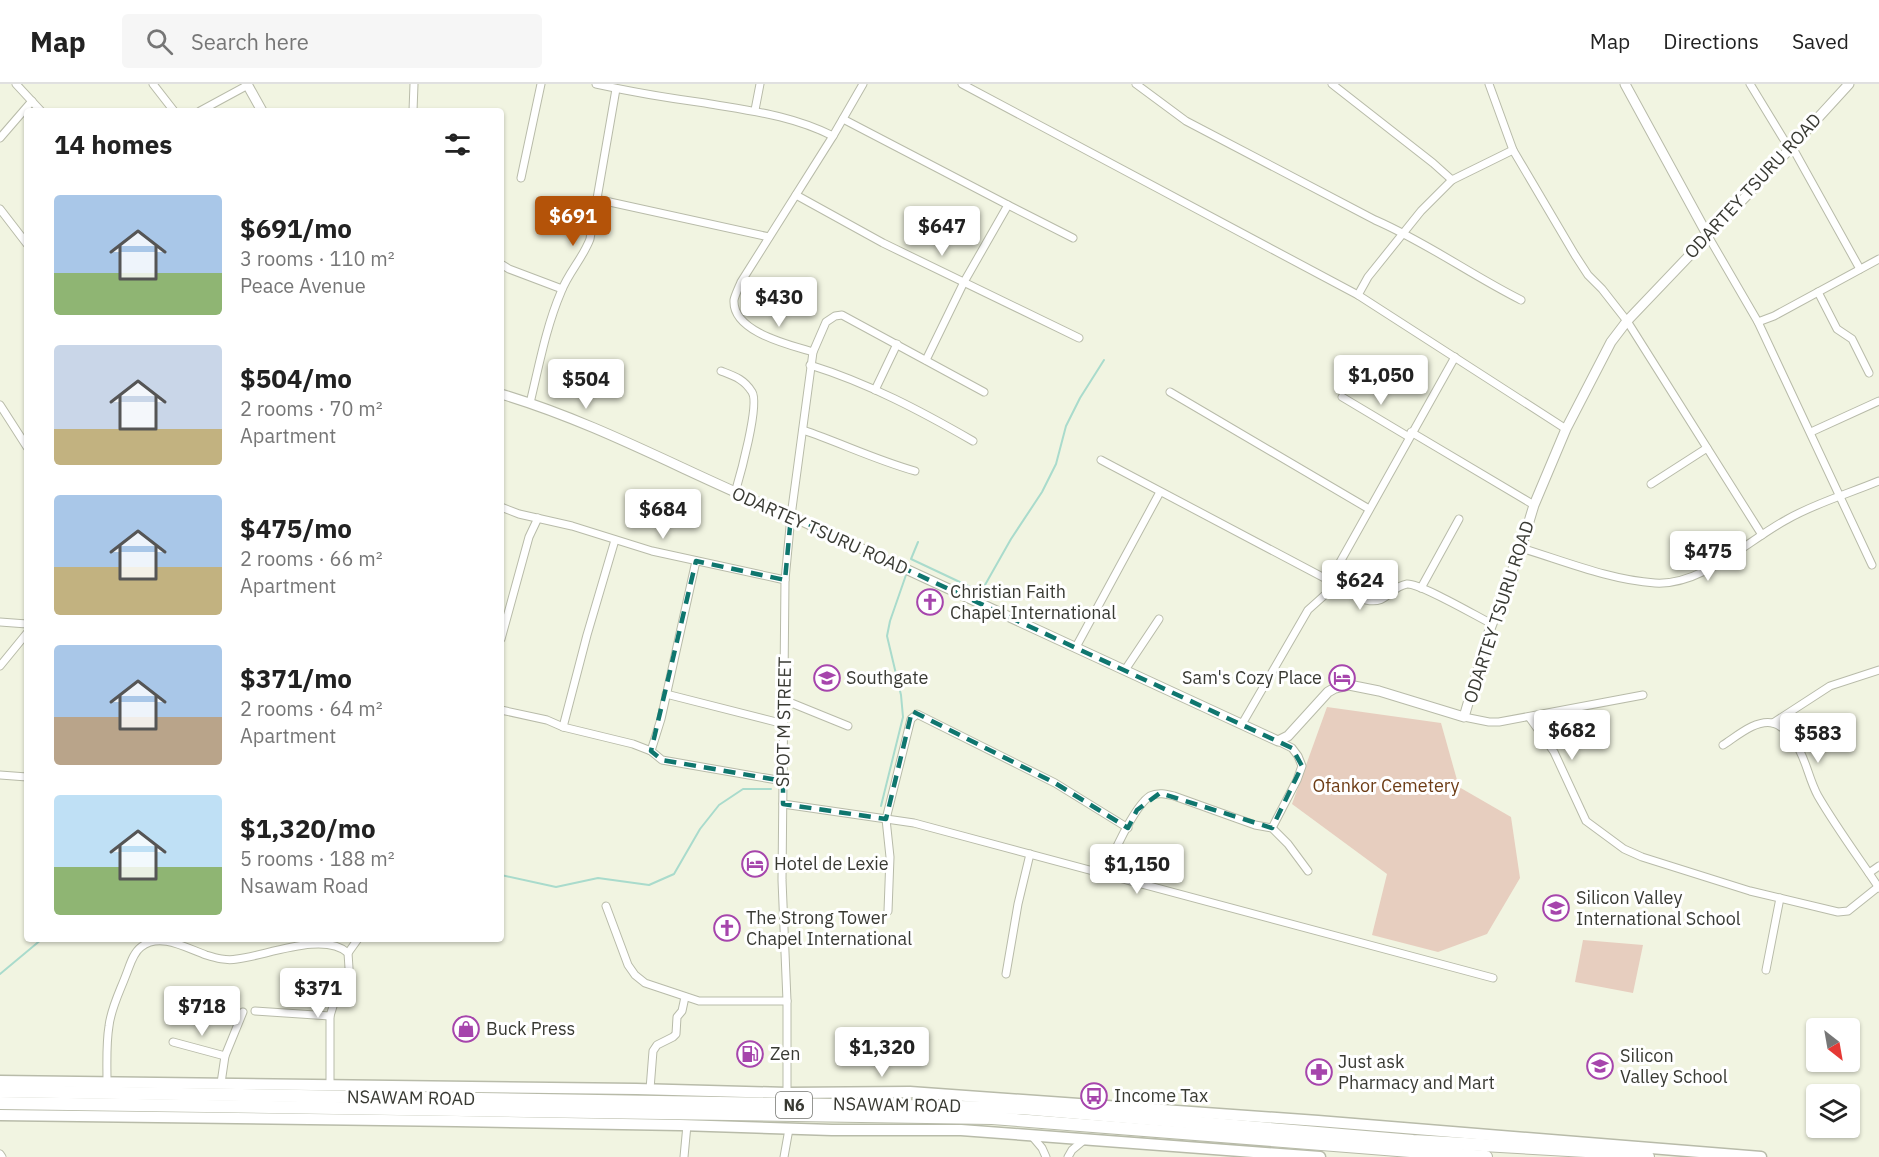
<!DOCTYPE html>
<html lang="en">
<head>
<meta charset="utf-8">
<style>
  body { margin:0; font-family:"IBM Plex Sans",sans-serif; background:#f6f6f6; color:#222; height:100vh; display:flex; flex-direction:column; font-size:22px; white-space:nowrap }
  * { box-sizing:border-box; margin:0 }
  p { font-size:20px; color:#767676 }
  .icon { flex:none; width:33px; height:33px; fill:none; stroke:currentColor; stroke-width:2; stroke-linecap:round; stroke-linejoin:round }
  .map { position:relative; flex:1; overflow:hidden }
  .drawer { position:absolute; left:24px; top:24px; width:480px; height:834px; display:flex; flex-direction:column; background:#fff; border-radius:6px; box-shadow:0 2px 4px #0004 }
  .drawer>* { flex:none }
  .needle { width:39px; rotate:149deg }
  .controls { position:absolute; left:1806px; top:934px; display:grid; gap:12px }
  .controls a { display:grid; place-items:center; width:54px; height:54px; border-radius:6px; background:#fff; box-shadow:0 2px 4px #0004; font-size:30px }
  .price { position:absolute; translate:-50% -51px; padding:0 14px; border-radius:6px; background:#fff; color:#222; font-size:20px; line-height:39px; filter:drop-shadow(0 2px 3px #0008) }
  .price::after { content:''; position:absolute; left:50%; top:36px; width:18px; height:14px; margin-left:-9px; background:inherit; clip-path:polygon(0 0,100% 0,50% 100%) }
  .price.current { background:#b45309; color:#fff }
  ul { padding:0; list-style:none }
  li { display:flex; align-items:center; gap:18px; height:150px; padding:0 30px }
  li span { display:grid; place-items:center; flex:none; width:168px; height:120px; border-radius:6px; color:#555 }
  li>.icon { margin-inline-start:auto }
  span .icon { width:72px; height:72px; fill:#fffc; stroke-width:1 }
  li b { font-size:26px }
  h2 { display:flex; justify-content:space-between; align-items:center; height:72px; padding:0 30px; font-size:26px }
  header { display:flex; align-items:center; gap:36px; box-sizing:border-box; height:84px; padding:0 30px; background:#fff; border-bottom:2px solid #e0e0e0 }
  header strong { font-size:28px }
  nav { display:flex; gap:33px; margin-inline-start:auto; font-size:21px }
  .search { width:420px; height:54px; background:#f6f6f6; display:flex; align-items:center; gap:15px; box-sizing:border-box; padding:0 21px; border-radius:6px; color:#767676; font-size:22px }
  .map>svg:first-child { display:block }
  .green { fill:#e7cebf }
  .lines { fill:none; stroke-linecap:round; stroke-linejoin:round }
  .stream { stroke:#a9dbcc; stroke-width:2 }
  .minor-casing { stroke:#b8bba9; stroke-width:9 }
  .tertiary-casing { stroke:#b8bba9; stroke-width:11 }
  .secondary-casing { stroke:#b8bba9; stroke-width:13 }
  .trunk-casing { stroke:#b8bba9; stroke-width:14 }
  .minor { stroke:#fff; stroke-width:7 }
  .tertiary { stroke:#fff; stroke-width:9 }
  .secondary { stroke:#fff; stroke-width:10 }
  .trunk { stroke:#fff; stroke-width:12 }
  .marked { fill:none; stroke:#0f766e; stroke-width:4.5; stroke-dasharray:12 8; stroke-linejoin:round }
  .labels { text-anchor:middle; stroke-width:6; stroke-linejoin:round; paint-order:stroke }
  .shield { fill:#fff; stroke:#747570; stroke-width:1.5 }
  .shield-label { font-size:16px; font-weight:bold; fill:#393a33 }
  .street-label { font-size:18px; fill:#393a33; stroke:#fff }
  .poi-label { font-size:18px; fill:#393a33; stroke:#fff; text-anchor:start }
  .park-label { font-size:18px; fill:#6d3c15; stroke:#fff }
</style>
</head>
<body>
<header>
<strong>Map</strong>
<div class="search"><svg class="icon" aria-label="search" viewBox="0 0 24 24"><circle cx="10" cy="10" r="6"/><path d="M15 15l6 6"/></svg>Search here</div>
<nav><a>Map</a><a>Directions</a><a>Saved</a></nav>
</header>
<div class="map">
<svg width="1879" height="1073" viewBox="0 0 1879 1073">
  <rect width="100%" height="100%" fill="#f1f4e1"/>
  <g class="green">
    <polygon points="1327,623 1441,639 1459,703 1511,733 1520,794 1487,850 1438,868 1372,851 1387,790 1292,720"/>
    <polygon points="1583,856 1643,861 1633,909 1575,898"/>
  </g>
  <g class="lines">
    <g class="stream">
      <polyline points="918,458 911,475 981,508 1011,455 1042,408 1056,380 1066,342 1080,314 1104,276"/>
      <polyline points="881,722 903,633 901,611 887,552 890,537 906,491"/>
      <polyline points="501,791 556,803 598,794 649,801 674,790 700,745 719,721 743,705 771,705"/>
      <polyline points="0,890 42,855"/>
    </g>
    <g class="minor-casing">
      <g id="minor">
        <polyline points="16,0 41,27"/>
        <polyline points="153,0 174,27"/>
        <path d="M596,0C632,8 668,14 705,19C751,27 791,31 833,52"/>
        <polyline points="962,0 1358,211 1566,345"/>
        <path d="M1136,0L1186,37L1375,136C1426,158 1471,191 1521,216"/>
        <polyline points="1332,0 1433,79 1452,96 1513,66"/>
        <polyline points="1489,0 1513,66 1575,171 1588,191 1602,205 1627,237 1762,451"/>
        <polyline points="1750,0 1789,64"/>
        <polyline points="755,26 760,0"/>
        <polyline points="200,27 248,1"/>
        <polyline points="413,27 414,0"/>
        <polyline points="843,35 1008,121 964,198 926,276"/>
        <polyline points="0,54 32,17"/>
        <polyline points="1791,61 1860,185"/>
        <polyline points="521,94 541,0"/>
        <polyline points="796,111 883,159 1079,254"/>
        <polyline points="596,115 769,153"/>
        <polyline points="1008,121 1073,154"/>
        <polyline points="0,125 27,160"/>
        <polyline points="1708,152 1758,238 1872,481"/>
        <polyline points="501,180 509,185 562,205"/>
        <polyline points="1818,208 1837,245 1852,255 1869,289"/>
        <polyline points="1358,211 1368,193 1421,127 1452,96"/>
        <polyline points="1758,238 1774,232 1879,175"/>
        <path d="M813,268C790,261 732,248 734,216C735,211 739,203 741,198L833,52L863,0"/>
        <path d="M810,281C868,299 921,327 973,357"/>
        <path d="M721,287C734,292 744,295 752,308C760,320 740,392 735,409"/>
        <polyline points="875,306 897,260"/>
        <polyline points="1170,308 1369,425"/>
        <polyline points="1342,313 1409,353"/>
        <path d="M530,319C539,282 546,243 561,208C568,189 583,174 590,155L616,5"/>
        <polyline points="0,321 27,363"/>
        <path d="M803,346C841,359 876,376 915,387"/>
        <polyline points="1411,348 1534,421"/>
        <polyline points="1811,348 1879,317"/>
        <path d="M1101,376L1366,516C1388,521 1389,503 1407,500C1420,499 1476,532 1492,540"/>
        <polyline points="1651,400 1707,364"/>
        <polyline points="501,423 519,430 572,442 652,467 785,496"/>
        <path d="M1521,464C1564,477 1610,496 1655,499C1702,502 1747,457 1786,436C1815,419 1848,410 1879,397"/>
        <polyline points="1330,496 1455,273"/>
        <polyline points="1421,504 1459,435"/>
        <polyline points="0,538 27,540"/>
        <polyline points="501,555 529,453 538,434"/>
        <polyline points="1076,563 1160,408"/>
        <polyline points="0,582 27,549"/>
        <polyline points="1125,586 1159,535"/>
        <polyline points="666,610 784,640"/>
        <polyline points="784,616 848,642"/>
        <polyline points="501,626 547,636 563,643 633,660 651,667 661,635 696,477"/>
        <polyline points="1464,633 1489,638 1499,638 1643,611"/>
        <polyline points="1529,633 1554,668 1586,737 1624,765 1642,773 1750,807 1838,828 1848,827 1878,803"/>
        <polyline points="1773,639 1830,602 1879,586"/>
        <polyline points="1242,640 1308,526 1337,500"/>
        <polyline points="563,643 587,551 615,456"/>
        <path d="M1723,661C1737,652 1756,635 1773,639C1781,641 1789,650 1794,657C1806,673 1808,694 1818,712C1836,743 1859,774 1879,804"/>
        <polyline points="651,667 662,676 783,697"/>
        <polyline points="0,691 27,693"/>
        <polyline points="783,720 914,739 1493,894"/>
        <polyline points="1272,744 1297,696 1302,682 1298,672 1292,664 1278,657"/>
        <polyline points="1869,789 1879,782"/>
        <path d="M1104,790C1113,771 1134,722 1150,712C1158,708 1166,710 1174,712L1255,741L1272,744L1288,760L1308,787"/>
        <polyline points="606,822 628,881 635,891 645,899 699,917 787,917"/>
        <polyline points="888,827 890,773 886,735 911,635 917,630 1055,699 1128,744"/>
        <polyline points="1766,886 1780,814"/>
        <polyline points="1006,890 1018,820 1030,770"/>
        <polyline points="255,927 330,932"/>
        <polyline points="173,958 225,972"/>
        <path d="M107,997C107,979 106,960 109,942C111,924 120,907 126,891C130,881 133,869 141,863C160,848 186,864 206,871C216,874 226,877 237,875C265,872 324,847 348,869"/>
        <polyline points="221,999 225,972 243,928"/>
        <polyline points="330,1000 330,932 334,919 344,905 349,884 348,869 358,855"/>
        <polyline points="650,1005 653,967 657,961 673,953 676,950 677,933 682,927 685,913"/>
        <polyline points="787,1009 787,917 782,796 785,496 791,432 813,268 826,238 835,232 842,231 984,308"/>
        <polyline points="1031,1051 1042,1064 1046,1073"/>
        <polyline points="0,1070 2,1073"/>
        <polyline points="684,1073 687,1041"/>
        <polyline points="784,1073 789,1045"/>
        <polyline points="1068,1073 1072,1066 1084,1056"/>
      </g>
    </g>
    <g class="tertiary-casing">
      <g id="tertiary">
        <polyline points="247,0 262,27"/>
        <polyline points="1625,0 1708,152"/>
        <path d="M501,310C602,340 694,393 791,432L1278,657L1288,652L1328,608L1335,604L1349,601L1379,607L1464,633L1490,545L1521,464L1534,421L1566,345L1611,258L1627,237L1751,107L1849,0"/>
      </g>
    </g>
    <g class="secondary-casing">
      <g id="secondary">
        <polyline points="0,997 636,1005 787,1009 910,1008 1318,1037 1761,1073"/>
        <polyline points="0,1031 456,1037 680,1041 832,1046 961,1046 1320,1073"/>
      </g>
    </g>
    <g class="trunk-casing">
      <g id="trunk">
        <polyline points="0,1007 1021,1024 1413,1057 1586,1067 1648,1073"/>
        <polyline points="0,1019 992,1034 1486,1073"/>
      </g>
    </g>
    <use href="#minor" class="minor"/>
    <use href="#tertiary" class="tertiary"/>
    <use href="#secondary" class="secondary"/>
    <use href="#trunk" class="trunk"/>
  </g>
  <path class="marked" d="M791,432L1292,664L1302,682L1272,744L1160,709L1137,726L1128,744L1055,699L912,627L886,735L783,720V697L662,676L651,667L696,477L785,496Z"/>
  <defs>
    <g id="church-ring" transform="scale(1.35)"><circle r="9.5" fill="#fff" stroke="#a645ac" stroke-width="1.5"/><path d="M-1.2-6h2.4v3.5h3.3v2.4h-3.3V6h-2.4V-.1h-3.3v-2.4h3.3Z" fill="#a645ac"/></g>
    <g id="school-ring" transform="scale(1.35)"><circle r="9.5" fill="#fff" stroke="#a645ac" stroke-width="1.5"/><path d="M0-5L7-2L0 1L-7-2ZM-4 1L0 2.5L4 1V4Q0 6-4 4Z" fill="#a645ac"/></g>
    <g id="hotel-ring" transform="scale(1.35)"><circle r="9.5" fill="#fff" stroke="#a645ac" stroke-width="1.5"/><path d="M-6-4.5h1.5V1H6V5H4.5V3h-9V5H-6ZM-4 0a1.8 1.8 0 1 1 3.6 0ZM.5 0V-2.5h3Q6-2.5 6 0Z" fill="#a645ac"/></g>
    <g id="shop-ring" transform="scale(1.35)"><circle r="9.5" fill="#fff" stroke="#a645ac" stroke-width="1.5"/><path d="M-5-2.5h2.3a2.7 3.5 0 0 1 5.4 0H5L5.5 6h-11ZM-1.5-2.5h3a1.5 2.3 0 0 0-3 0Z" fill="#a645ac"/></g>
    <g id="fuel-ring" transform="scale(1.35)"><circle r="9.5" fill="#fff" stroke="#a645ac" stroke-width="1.5"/><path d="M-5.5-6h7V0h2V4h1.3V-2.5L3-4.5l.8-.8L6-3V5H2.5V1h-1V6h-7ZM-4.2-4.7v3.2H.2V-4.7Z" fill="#a645ac"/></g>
    <g id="pharmacy-ring" transform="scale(1.35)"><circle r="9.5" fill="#fff" stroke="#a645ac" stroke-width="1.5"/><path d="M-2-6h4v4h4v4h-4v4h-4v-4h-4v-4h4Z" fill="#a645ac"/></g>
    <g id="bus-ring" transform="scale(1.35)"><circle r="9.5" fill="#fff" stroke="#a645ac" stroke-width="1.5"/><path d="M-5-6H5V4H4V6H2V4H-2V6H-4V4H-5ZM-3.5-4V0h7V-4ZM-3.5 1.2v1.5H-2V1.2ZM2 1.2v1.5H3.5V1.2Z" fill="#a645ac"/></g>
  </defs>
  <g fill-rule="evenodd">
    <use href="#church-ring" x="930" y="518"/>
    <use href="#school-ring" x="827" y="594"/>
    <use href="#hotel-ring" x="1342" y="594"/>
    <use href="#hotel-ring" x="755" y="780"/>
    <use href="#school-ring" x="1556" y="824"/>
    <use href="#church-ring" x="727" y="844"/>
    <use href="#shop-ring" x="466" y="945"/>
    <use href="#fuel-ring" x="750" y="970"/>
    <use href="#school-ring" x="1600" y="982"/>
    <use href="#pharmacy-ring" x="1319" y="988"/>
    <use href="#bus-ring" x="1094" y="1012"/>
  </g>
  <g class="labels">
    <rect class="shield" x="776" y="1008" width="36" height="26" rx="4.5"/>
    <g class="shield-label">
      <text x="794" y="1027">N6</text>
    </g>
    <g class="street-label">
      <text transform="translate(1753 102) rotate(-47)" y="6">ODARTEY TSURU ROAD</text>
      <text transform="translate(820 447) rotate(24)" y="6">ODARTEY TSURU ROAD</text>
      <text transform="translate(1499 528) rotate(-72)" y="6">ODARTEY TSURU ROAD</text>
      <text transform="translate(784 638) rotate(-89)" y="6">SPOT M STREET</text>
      <text transform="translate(411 1014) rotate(1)" y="6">NSAWAM ROAD</text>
      <text transform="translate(897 1021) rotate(1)" y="6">NSAWAM ROAD</text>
    </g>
    <g class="poi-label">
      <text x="950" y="514">Christian Faith<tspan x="950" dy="21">Chapel International</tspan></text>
      <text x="846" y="600">Southgate</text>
      <text x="1322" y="600" text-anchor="end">Sam's Cozy Place</text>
      <text x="774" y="786">Hotel de Lexie</text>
      <text x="1576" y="820">Silicon Valley<tspan x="1576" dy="21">International School</tspan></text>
      <text x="746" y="840">The Strong Tower<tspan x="746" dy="21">Chapel International</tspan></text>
      <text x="486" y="951">Buck Press</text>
      <text x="770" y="976">Zen</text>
      <text x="1620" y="978">Silicon<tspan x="1620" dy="21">Valley School</tspan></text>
      <text x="1338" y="984">Just ask<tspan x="1338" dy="21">Pharmacy and Mart</tspan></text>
      <text x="1114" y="1018">Income Tax</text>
    </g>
    <g class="park-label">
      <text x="1386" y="708">Ofankor Cemetery</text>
    </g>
  </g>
</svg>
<div class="controls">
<a><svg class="needle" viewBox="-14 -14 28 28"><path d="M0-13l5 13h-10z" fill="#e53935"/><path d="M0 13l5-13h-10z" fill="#767676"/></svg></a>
<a><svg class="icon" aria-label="layers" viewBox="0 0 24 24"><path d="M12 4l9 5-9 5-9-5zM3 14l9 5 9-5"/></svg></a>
</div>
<b class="price current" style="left:573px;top:163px">$691</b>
<b class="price" style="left:942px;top:173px">$647</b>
<b class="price" style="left:779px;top:244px">$430</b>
<b class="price" style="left:1381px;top:322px">$1,050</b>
<b class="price" style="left:586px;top:326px">$504</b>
<b class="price" style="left:663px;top:456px">$684</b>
<b class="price" style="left:1708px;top:498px">$475</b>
<b class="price" style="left:1360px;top:527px">$624</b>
<b class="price" style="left:1572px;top:677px">$682</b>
<b class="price" style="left:1818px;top:680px">$583</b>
<b class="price" style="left:1137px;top:811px">$1,150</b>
<b class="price" style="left:318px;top:935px">$371</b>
<b class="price" style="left:202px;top:953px">$718</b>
<b class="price" style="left:882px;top:994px">$1,320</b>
<section class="drawer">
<h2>14 homes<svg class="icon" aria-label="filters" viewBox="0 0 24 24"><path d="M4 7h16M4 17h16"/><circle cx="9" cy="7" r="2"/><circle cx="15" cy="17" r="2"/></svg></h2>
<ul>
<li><span style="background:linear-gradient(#a9c7e8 65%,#8fb573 0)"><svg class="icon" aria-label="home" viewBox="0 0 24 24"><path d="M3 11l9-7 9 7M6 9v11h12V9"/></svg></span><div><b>$691/mo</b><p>3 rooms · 110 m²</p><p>Peace Avenue</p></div></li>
<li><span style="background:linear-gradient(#c9d6e8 70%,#c2b280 0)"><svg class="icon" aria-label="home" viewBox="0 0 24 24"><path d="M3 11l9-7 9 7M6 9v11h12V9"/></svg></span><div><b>$504/mo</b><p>2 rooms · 70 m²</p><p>Apartment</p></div></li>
<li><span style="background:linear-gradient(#a9c7e8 60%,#c2b280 0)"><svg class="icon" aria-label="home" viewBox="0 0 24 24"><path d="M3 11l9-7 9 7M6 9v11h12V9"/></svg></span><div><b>$475/mo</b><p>2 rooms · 66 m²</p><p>Apartment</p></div></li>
<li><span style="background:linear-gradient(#a9c7e8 60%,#b9a48a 0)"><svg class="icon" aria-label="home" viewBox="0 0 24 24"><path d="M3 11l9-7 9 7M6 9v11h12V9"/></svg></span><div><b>$371/mo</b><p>2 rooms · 64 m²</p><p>Apartment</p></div></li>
<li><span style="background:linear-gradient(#bfe0f5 60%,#8fb573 0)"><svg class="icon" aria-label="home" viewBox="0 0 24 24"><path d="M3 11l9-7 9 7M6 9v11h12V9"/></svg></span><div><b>$1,320/mo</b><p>5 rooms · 188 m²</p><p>Nsawam Road</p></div></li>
</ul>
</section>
</div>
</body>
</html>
